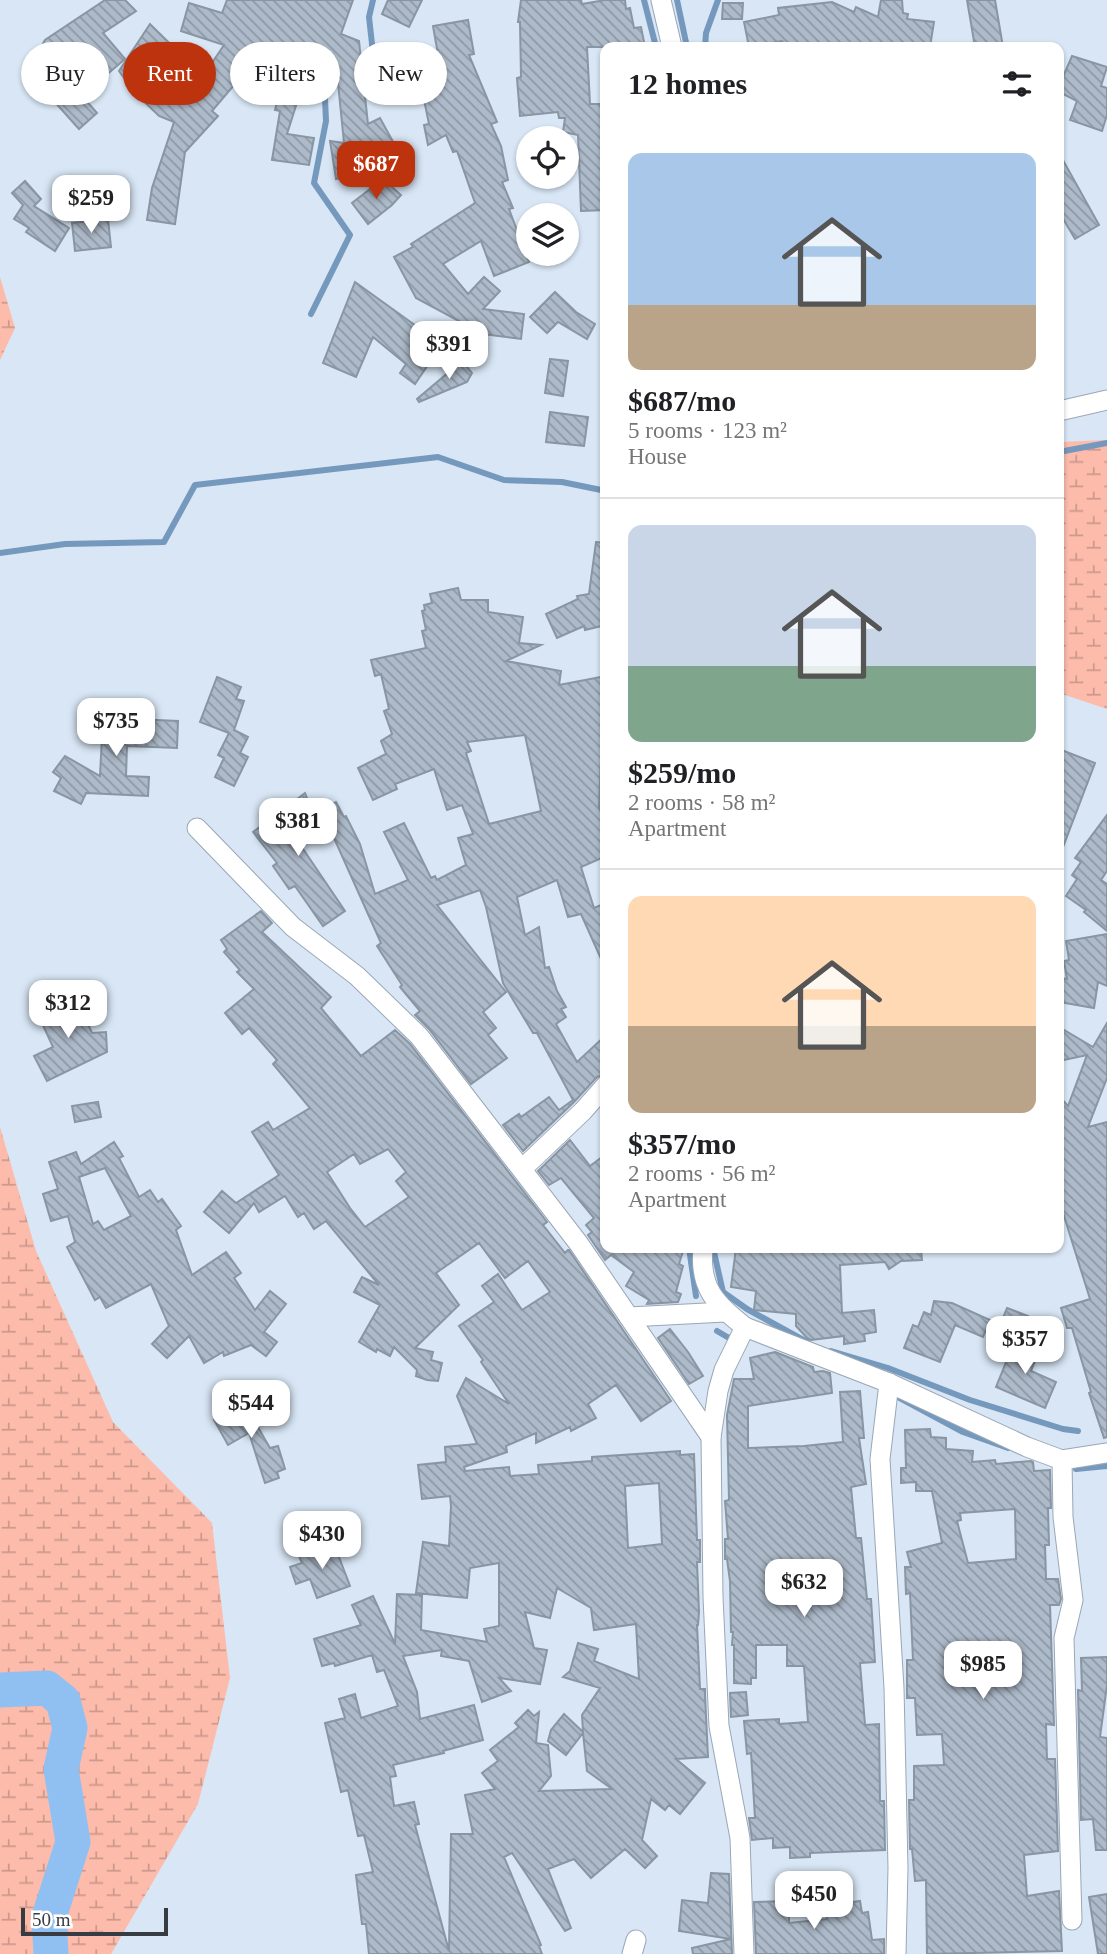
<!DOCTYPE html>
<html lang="en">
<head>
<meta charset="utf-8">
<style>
  body { margin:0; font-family:"Times New Roman",serif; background:#f2f2f2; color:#202124; height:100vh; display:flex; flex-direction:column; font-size:26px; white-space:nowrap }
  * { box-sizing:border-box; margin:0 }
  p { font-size:23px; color:#757577 }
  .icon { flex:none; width:38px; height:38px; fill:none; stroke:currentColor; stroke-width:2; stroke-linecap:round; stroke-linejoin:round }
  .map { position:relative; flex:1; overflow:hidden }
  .sheet { position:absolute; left:600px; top:42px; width:464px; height:1211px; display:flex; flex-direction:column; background:#fff; border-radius:14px; box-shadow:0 2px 5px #0004 }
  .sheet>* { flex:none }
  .hud { position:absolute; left:21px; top:42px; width:474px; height:63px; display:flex; gap:14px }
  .tools { position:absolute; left:516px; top:126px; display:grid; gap:14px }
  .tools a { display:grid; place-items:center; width:63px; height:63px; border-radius:50%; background:#fff; box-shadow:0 2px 5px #0004; font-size:35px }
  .scale { position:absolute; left:21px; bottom:18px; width:147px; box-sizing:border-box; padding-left:7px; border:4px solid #373c42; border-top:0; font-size:19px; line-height:24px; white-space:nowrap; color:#373c42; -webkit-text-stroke:5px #fff; paint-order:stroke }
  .price { position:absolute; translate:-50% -60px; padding:0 16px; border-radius:14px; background:#fff; color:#222; font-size:23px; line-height:46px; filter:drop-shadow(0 2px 4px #0008) }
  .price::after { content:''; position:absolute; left:50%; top:42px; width:21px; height:16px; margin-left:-10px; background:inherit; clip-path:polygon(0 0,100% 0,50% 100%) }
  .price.on { background:#bd330e; color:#fff }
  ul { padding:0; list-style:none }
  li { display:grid; align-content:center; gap:14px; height:371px; padding:0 28px }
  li+li { border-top:2px solid #e0e0e0 }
  li span { display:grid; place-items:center; height:217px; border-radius:14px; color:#555 }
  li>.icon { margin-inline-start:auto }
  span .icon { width:126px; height:126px; fill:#fffc; stroke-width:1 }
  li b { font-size:30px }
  h2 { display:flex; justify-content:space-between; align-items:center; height:84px; padding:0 28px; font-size:30px }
  .tag { padding:0 24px; border-radius:32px; background:#fff; box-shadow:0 2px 5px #0004; font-size:24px; line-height:63px }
  .tag.on { background:#bd330e; color:#fff }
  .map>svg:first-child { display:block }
  .wetland { fill:url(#wetland-marsh) }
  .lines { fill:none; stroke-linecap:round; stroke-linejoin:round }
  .stream { stroke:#7598bd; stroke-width:6 }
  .river { stroke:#90c0f2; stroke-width:35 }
  .building { fill:url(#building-back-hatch); stroke:#8895a3; stroke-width:2; fill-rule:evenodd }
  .minor-casing { stroke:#9aa7b6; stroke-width:21 }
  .minor { stroke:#fff; stroke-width:19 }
</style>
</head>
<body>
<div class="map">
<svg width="1107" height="1954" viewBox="0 0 1107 1954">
  <defs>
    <pattern id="wetland-marsh" width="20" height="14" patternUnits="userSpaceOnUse" patternTransform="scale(1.75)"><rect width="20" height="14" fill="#fcbbab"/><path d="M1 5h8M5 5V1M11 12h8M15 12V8" fill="none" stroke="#cd998d"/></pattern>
    <pattern id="building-back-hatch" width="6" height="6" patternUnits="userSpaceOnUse" patternTransform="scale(1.75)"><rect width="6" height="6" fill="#adbac9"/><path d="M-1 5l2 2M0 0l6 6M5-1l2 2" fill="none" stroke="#8e98a5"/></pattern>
  </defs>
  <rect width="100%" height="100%" fill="#d8e6f5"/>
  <g class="wetland">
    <polygon points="0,277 15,328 0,360"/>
    <polygon points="1107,440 1107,709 1059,693 1059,442"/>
    <polygon points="0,1127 36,1251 113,1422 212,1523 230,1678 198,1804 111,1954 0,1954"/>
  </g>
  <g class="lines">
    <g class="stream">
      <polyline points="644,0 656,47"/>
      <polyline points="677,0 687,47"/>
      <polyline points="705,47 706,33 718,0"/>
      <polyline points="355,72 363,71 374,62 369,17 373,0"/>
      <polyline points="311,314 350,235 314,183 326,121 324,77 344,74"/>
      <polyline points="1059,452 1107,443"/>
      <polyline points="0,553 65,544 164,542 195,485 438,457 504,480 562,482 606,491"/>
      <polyline points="689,1248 696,1296"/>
      <polyline points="713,1248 723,1292 747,1309 807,1342"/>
      <polyline points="717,1331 729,1338 737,1336"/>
      <polyline points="831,1351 888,1368 970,1400 1063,1429 1078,1431"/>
      <polyline points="898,1397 963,1432 1008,1448"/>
      <polyline points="1076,1469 1107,1466"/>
    </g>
    <polyline class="river" points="0,1690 47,1688 63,1701 70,1728 61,1769 73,1842 49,1917 51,1954"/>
  </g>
  <g class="building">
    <polygon points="105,0 125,0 136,11 103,33 125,59 82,96 97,113 79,129 45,91 60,78 33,62 45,40"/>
    <polygon points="227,0 353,0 341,34 359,41 368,124 380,118 396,147 366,163 375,172 336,179 330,141 344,143 336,63 296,51 278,80 302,87 287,134 314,138 309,165 272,160 280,111 275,110 277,102 240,78 212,111 218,116 185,152 175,224 147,220 152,188 174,122 159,116 134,92 119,71 150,24 203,76 224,45 181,31 189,3 222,13"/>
    <polygon points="388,0 422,0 409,27 382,14"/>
    <polygon points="521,0 581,0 582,4 605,0 625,0 626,9 630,8 634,28 641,27 645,47 587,47 590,104 606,104 606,210 581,211 578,135 563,132 565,118 559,118 558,112 520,116 517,78 521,77 520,22 518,22"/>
    <polygon points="881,0 902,0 903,13 908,14 907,19 934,22 930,47 786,47 782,41 749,47 744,22 779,15 778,8 832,2 854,12 856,7 878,17"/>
    <polygon points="967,0 995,0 1003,47 975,47"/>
    <polygon points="723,3 743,3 742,19 722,19"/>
    <polygon points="468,20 474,54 469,55 497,122 491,124 501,146 508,180 502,182 513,208 509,209 529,262 494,276 481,241 443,264 468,294 484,277 500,291 483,309 524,314 521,339 483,334 416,298 394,257 413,247 411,244 475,203 457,151 453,152 446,135 428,145 424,125 429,124 422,90 367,88 367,82 440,66 433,26"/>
    <polygon points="1072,56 1107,67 1101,86 1107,88 1107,115 1102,131 1070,120 1077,101 1059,92 1059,86"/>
    <polygon points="1059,153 1099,225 1075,239 1059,212"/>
    <polygon points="383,179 401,195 392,205 368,224 352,203"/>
    <polygon points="25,181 41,199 34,206 69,228 55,251 26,232 29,228 14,219 23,205 12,193"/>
    <polygon points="108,219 111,247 75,251 72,223"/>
    <polygon points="355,282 430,336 428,352 436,353 415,384 400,373 406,364 373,337 356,377 323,363"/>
    <polygon points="555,292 576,312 595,324 587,339 558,322 547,333 530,317"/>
    <polygon points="550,359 568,361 563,396 545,393"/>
    <polygon points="462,361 472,373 467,382 419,402 417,399"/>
    <polygon points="550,412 588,417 584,446 546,442"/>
    <polygon points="596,542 606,543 606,625 585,630 584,626 557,638 546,614 578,599 577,596 589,594"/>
    <path d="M458,588L461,600H488V612L523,617L519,643L541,645L506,661L561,671L559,685L606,676V758L601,759L599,808L606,822V856L581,867L594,908L606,903V970L581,914L568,917L557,880L517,897L525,935L539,927L545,968L549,967L557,991L566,1007L561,1009L566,1017L556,1024L577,1062L606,1035V1073L597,1077L574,1102L523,1151L503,1125L519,1114L521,1117L549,1097L559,1110L573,1100L537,1033H533L503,983L486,907L480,890L437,905L506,992L483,1012L496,1028L488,1035L507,1058L471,1084L429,1029L415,1015L420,1011L400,987L402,985L377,946L381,943L321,809L336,802L344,817L346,816L360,844L375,894L408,880L384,832L404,823L431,878L435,876L437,880L466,865L458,838L473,834L462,805L447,810L434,769L395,784L397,789L373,800L358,768L386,754L381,741L392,734L384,711L389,709L381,674L375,676L371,660L426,648L422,631L426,630L422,611L425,610L424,605L432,603L430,594ZM525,735L541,811L489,824L466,753L471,751L467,742Z"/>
    <polygon points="217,677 241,687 236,699 244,701 234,730 248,737 240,753 248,757 234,786 215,777 224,758 218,755 229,733 200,722"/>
    <polygon points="112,711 134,712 134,719 178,721 177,748 127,746 126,776 149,777 148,796 86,793 81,804 54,791 61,778 53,772 65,756 100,776 103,716 111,717"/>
    <polygon points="1059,749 1095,763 1060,855 1059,855"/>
    <polygon points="305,793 316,822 295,837 345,911 323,926 295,886 289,889 273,866 277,863 253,832"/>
    <polygon points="1107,815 1107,871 1101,880 1107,884 1107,931 1084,912 1086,910 1066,896 1077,879 1072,875 1081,862 1075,858"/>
    <path d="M261,911L272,923L262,932L331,997L321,1008L361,1056L395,1030L410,1044L547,1222L543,1225L565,1253L568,1250H569L671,1401L641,1421L616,1385L588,1404L596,1418L571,1431L570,1427L536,1443V1433L506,1446L507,1452L464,1467L465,1471L509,1467L510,1476L539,1474L538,1465L592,1461V1457L680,1451V1455L694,1454L697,1540H700V1562H697L699,1612L698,1625H697L700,1689H705V1695L708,1757L676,1759L705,1783L680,1814L669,1805L665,1810L651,1799L642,1840L657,1856L645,1868L625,1849L591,1878L574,1859L548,1869L571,1928L565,1931L512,1853L504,1857L541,1945L539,1946L542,1954H369L366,1924H362L356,1875L373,1872L364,1835L358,1836L348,1790L341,1792L325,1723L345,1718L339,1699L355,1694L361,1718L398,1706L384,1670L377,1672L372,1655L335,1666L334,1663L322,1666L314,1639L361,1625L352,1605L373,1596L395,1644L397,1594L422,1595L421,1630L487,1642L484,1629L499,1626V1563L470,1568L467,1598L416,1593L423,1542L449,1546L451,1506L450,1496L422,1499L418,1465L446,1462L445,1447L477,1444L457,1396L466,1378L509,1404L481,1362L483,1360L459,1326L494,1302L482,1286L498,1274L522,1310L550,1292L528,1261L505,1278L479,1243L436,1273L459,1305L415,1348L433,1352L431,1360L442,1363L438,1381L427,1380L416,1376L417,1370L394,1347L390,1356L377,1349L376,1352L359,1342L380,1305L354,1292L362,1277L379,1285L326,1221L314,1229L304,1213L298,1217L285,1196L259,1212L254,1203L229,1233L204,1212L222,1191L236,1203L279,1175L252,1132L268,1122L273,1130L310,1108L273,1064L277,1060L249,1028L242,1034L225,1013L254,989L237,972L240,970L224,952L227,949L221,940ZM388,1149L406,1172L396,1181L409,1197L365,1227L350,1208L327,1172L354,1154L360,1164ZM659,1483L662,1544L628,1548L625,1486ZM557,1588L591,1608L594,1630L636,1624L639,1679L594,1661L598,1649L578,1643L570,1671L563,1677L600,1688L582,1715L583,1732L564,1714L551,1730L548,1741L566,1755L583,1733L587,1771L612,1789L539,1791L551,1776L548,1745L536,1743L539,1712L534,1716L528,1710L515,1723L519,1727L490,1750L498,1761L482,1773L495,1789L465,1795L473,1834H451L449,1951L415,1825L419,1824L414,1802L394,1806L390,1777L396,1776L393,1765L444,1753L443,1751L483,1740L474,1705L420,1719L417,1692L403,1656L442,1650L441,1656L469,1661L482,1702L511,1691L499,1678L540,1684L547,1650L534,1648L525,1612L550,1618Z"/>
    <polygon points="1107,934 1107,986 1098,982 1094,1008 1059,1002 1061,978 1067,979 1064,961 1069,960 1066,941"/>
    <polygon points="57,1000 61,1009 78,1002 92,1033 106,1032 107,1052 47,1081 34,1056 53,1047 36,1010"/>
    <polygon points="1107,1023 1107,1078 1088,1127 1107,1122 1107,1437 1104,1438 1089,1393 1091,1392 1072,1328 1067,1328 1061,1308 1090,1299 1059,1200 1059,1096 1068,1106 1087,1055 1059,1061 1059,1027 1093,1047"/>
    <polygon points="98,1102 101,1117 75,1122 72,1106"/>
    <polygon points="570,1140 590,1166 606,1154 606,1248 684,1248 679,1264 683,1266 676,1292 681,1294 678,1302 647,1304 649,1300 626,1286 634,1272 611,1255 605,1260 588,1235 592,1232 586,1225 594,1218 561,1178 549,1185 538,1171"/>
    <path d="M114,1142L123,1156L119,1158L139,1197L150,1190L158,1202L162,1199L181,1226L176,1230L192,1275L226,1252L241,1273L234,1278L255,1310L270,1291L286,1304L264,1332L277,1342L266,1356L251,1345L224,1356L223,1352L204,1363L189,1336L167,1358L152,1344L169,1326L151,1284L106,1308L100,1297L95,1300L67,1247L75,1242L68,1216L51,1221L43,1194L58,1189L49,1162L76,1152L81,1164ZM105,1168L131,1216L104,1230L98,1221L93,1224L79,1177Z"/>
    <polygon points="736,1248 923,1248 921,1249 922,1260 901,1261 889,1269 885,1262 840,1265 842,1313 874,1310 876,1332 864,1334 865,1341 844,1344 844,1336 811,1340 807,1338 796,1326 796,1314 754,1310 756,1291 731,1287"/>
    <polygon points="934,1301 952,1303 990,1320 983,1337 955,1325 940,1362 904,1348 913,1325 918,1327 924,1312 931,1315"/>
    <polygon points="1007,1308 1028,1316 1019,1339 998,1331"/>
    <polygon points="670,1329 688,1352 703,1376 689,1384 658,1338"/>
    <polygon points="1015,1340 1039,1351 1031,1371 1056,1382 1045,1408 996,1387"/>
    <polygon points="775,1352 813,1367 814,1372 823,1371 830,1373 832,1393 748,1406 748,1448 804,1446 843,1442 840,1392 860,1391 864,1438 859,1438 866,1484 851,1487 856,1538 861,1538 867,1599 871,1599 875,1662 860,1663 865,1725 879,1724 880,1801 884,1801 885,1850 810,1853 810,1857 790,1858 790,1847 773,1848 773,1838 752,1840 749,1818 755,1818 751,1753 747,1754 744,1721 779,1719 779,1724 808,1722 804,1666 787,1666 787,1645 756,1645 756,1678 751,1678 751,1684 734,1683 734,1645 732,1645 733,1632 731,1632 730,1581 727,1559 725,1559 725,1539 728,1539 725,1501 729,1500 727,1415 734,1379 754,1379 750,1358"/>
    <polygon points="244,1403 270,1448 278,1446 285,1469 277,1472 279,1478 265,1483 249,1433 228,1445 214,1420"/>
    <path d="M930,1429L931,1437L946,1438V1449L973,1451L972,1462L995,1460L996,1464L1031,1461L1033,1462L1034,1471L1050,1470L1051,1508H1048L1049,1545H1045L1046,1579H1058L1061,1599L1059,1605H1050L1054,1725L1046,1724L1047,1759H1055L1058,1851L1024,1855L1027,1896L1059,1891L1062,1951L927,1954L926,1880L915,1881L912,1849H910L909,1800H914V1766L944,1765L942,1734L917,1735L915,1698H907V1660H913L910,1593L906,1594L905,1567H911L907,1552L942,1543L932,1491H916V1482L901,1483V1468H906L905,1430ZM1015,1509L1016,1559L968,1563L957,1521L961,1520L960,1513Z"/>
    <polygon points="334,1544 350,1586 317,1598 310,1579 296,1584 290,1567 302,1563 299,1556"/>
    <polygon points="1107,1657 1107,1685 1100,1737 1107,1738 1107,1850 1096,1850 1093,1819 1081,1820 1078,1690 1082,1691 1081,1658"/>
    <polygon points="746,1692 748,1715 731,1717 730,1693"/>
    <polygon points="711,1873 729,1874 732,1954 693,1954 692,1948 731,1939 679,1931 682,1900 708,1903"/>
    <polygon points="1107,1894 1107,1954 1098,1954 1089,1897"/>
    <polygon points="789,1901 789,1923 827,1919 825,1906 860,1901 862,1913 868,1912 872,1940 884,1939 884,1954 756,1954 754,1902"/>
  </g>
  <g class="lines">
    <g class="minor-casing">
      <g id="minor">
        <polyline points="661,0 672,47"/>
        <polyline points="1059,411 1107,400"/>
        <polyline points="197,828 293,927 357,976 419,1036 579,1244 711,1437"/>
        <polyline points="522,1169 583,1111 606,1085"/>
        <path d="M703,1248C699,1287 715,1304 745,1327L889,1383L1027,1447L1062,1460L1107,1453"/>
        <polyline points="629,1317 725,1312"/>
        <polyline points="889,1383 880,1459 894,1688 898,1868 896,1954"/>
        <polyline points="1062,1460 1063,1517 1073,1600 1064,1638 1072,1920"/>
        <polyline points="632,1954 636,1940"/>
        <polyline points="744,1954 740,1838 719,1726 713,1597 711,1437 718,1391 724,1370 745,1327"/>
      </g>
    </g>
    <use href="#minor" class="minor"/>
  </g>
</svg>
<div class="tools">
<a><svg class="icon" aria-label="locate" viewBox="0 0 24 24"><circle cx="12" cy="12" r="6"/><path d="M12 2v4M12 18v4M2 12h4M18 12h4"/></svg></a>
<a><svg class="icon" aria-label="layers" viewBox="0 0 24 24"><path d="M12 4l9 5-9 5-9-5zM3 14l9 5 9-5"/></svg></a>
</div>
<div class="scale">50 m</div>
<b class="price on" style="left:376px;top:201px">$687</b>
<b class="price" style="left:91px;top:235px">$259</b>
<b class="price" style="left:449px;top:381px">$391</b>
<b class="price" style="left:116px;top:758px">$735</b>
<b class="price" style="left:298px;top:858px">$381</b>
<b class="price" style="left:68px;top:1040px">$312</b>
<b class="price" style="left:1025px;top:1376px">$357</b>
<b class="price" style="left:251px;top:1440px">$544</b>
<b class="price" style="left:322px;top:1571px">$430</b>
<b class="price" style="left:804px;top:1619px">$632</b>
<b class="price" style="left:983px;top:1701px">$985</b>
<b class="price" style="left:814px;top:1931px">$450</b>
<div class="hud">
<a class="tag">Buy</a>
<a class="tag on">Rent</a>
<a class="tag">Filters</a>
<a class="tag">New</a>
</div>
<section class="sheet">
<h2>12 homes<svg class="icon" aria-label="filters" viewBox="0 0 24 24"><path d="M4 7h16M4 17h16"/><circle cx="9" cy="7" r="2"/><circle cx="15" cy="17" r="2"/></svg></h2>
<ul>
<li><span style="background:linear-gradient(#a9c7e8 70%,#b9a48a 0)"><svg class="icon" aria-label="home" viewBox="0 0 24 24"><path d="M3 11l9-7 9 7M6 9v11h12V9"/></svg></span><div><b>$687/mo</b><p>5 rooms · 123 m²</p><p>House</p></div></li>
<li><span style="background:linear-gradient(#c9d6e8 65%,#7fa58c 0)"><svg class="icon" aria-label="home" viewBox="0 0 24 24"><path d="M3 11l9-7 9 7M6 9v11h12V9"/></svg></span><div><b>$259/mo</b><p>2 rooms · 58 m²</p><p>Apartment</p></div></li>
<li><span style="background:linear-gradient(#ffd9b3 60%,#b9a48a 0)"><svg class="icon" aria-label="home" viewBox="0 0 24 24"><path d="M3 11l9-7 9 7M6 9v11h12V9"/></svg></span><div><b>$357/mo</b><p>2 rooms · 56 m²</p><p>Apartment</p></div></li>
</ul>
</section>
</div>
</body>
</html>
